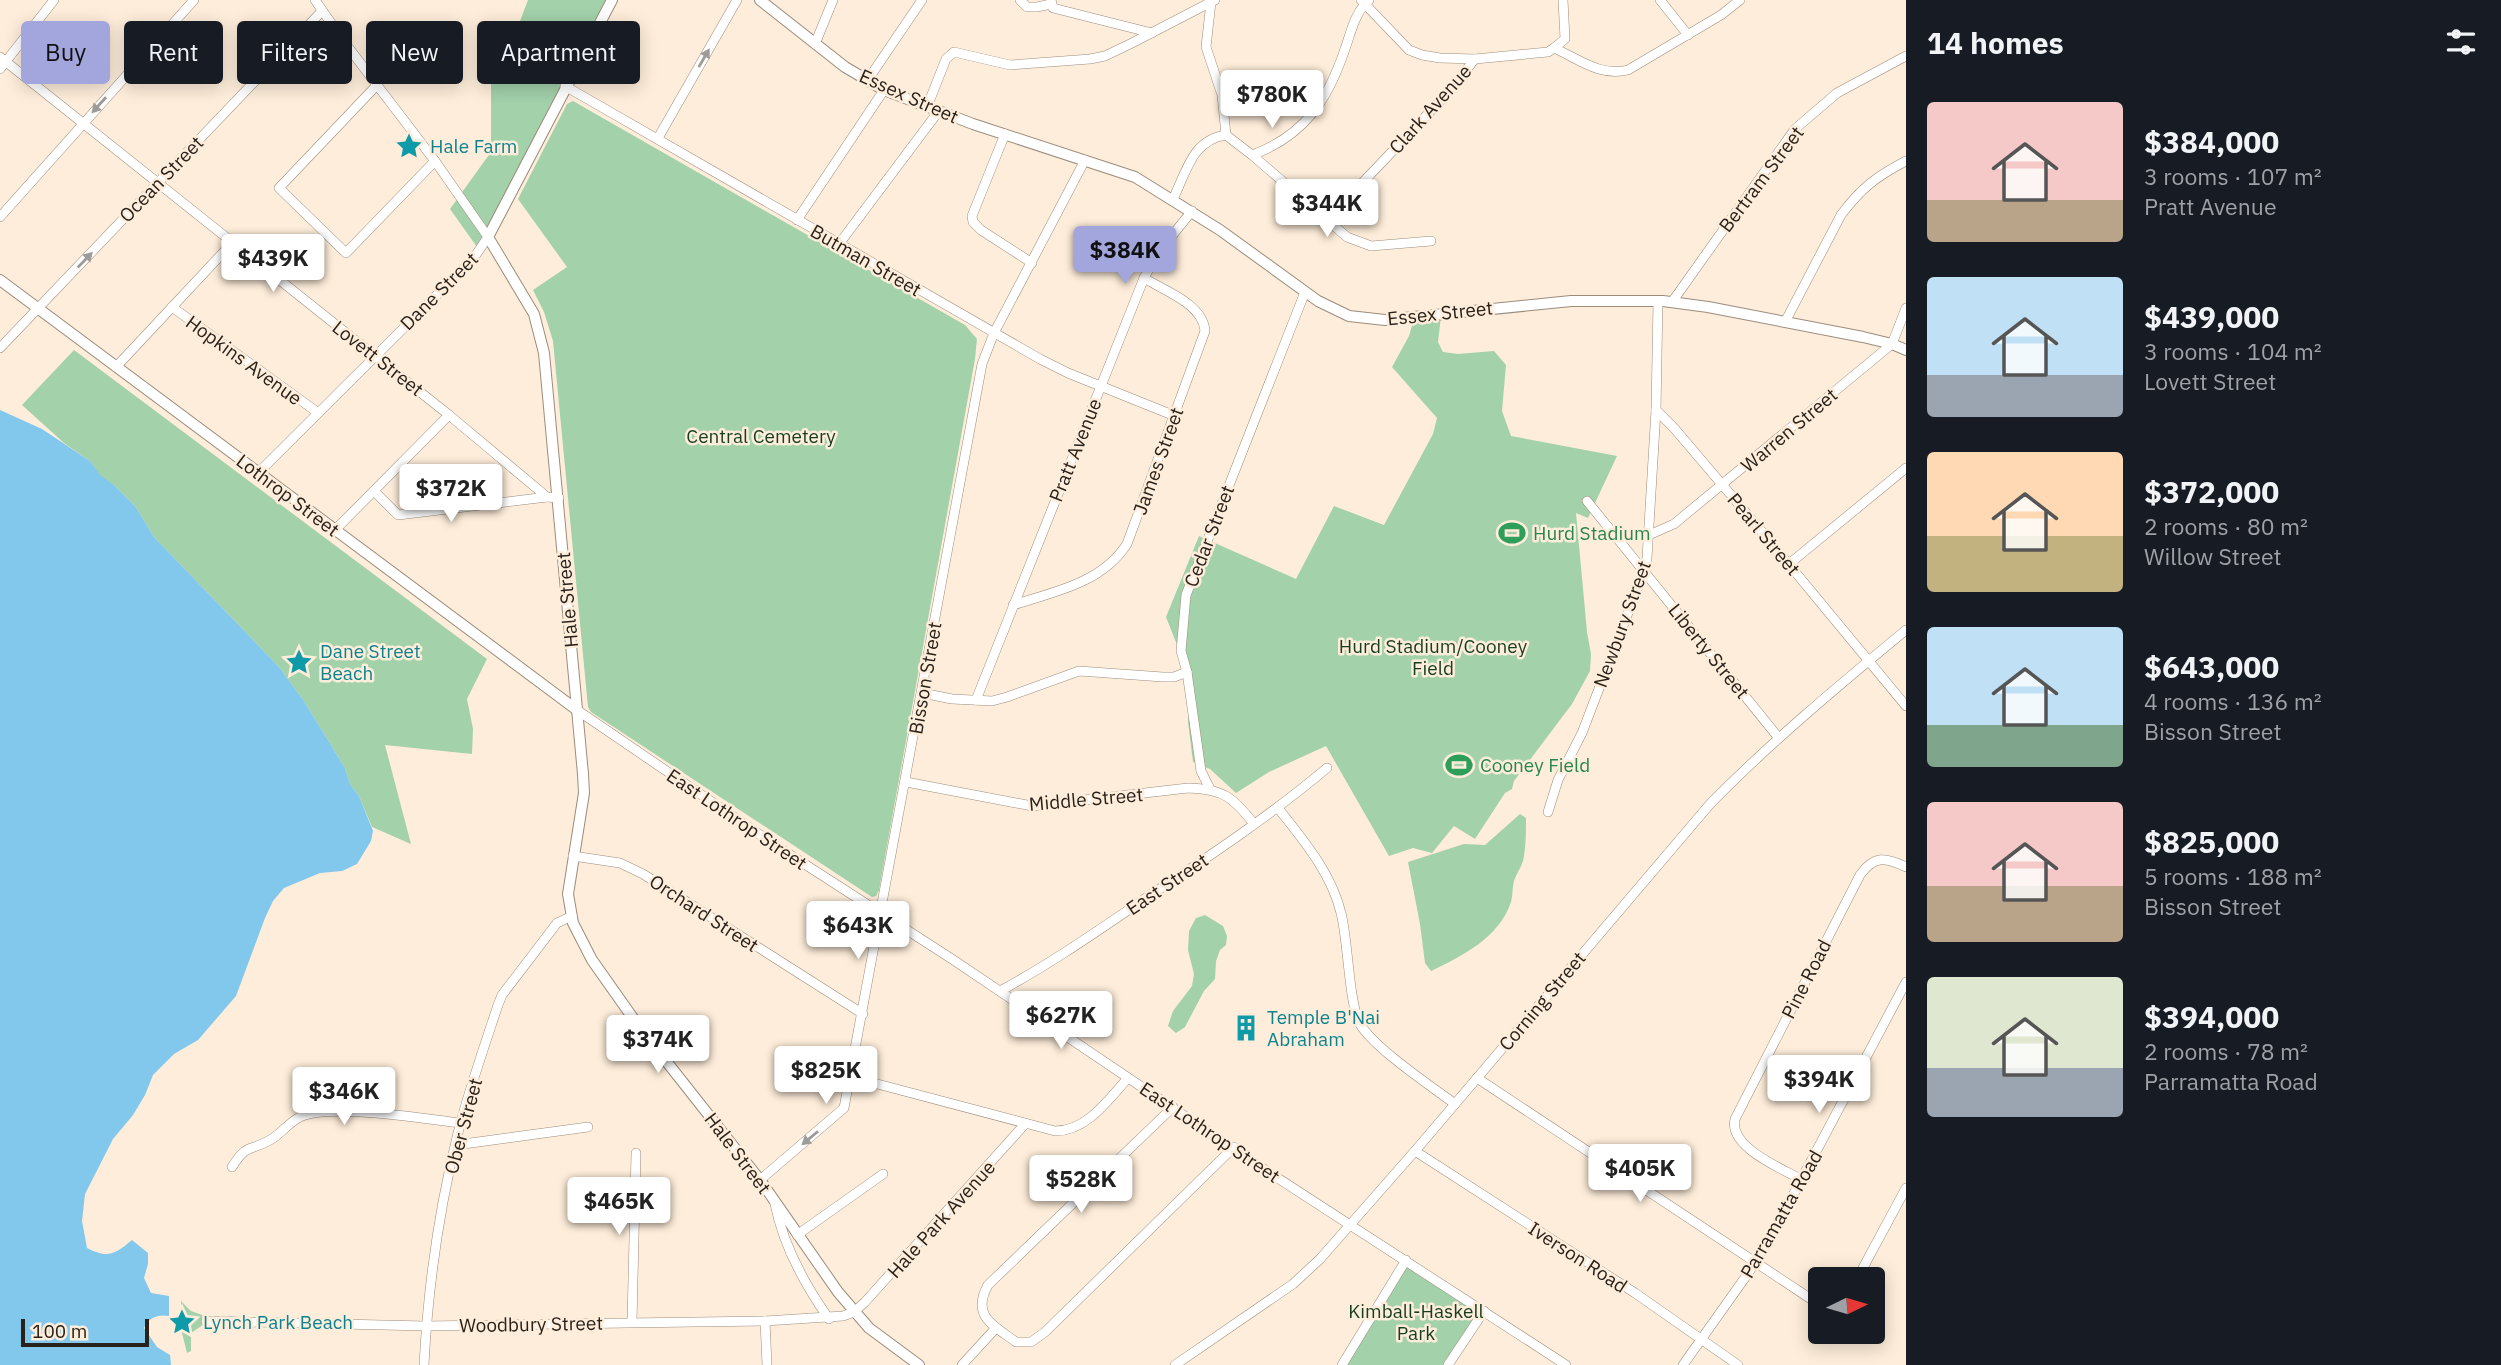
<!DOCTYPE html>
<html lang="en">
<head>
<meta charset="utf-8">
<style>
  body { margin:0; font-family:"IBM Plex Sans",sans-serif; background:#242831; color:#f1f3f6; height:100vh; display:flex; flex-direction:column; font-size:26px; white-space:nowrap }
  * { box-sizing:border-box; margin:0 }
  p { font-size:23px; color:#9ea1a6 }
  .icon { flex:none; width:38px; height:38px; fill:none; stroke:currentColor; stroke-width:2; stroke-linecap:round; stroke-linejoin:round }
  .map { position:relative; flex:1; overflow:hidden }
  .panel { display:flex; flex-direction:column; background:#171b24; width:595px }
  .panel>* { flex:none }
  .top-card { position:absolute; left:21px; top:21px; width:665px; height:63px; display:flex; gap:14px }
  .needle { width:46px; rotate:85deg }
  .fabs { position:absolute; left:1808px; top:1267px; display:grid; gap:14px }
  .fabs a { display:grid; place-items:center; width:77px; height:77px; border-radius:7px; background:#171b24; box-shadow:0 4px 18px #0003; font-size:35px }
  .scale { position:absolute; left:21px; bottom:18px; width:128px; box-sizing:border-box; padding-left:7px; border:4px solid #28221b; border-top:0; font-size:19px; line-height:24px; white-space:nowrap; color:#28221b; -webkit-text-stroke:5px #feedda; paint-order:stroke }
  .price { position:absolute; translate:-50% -60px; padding:0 16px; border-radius:7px; background:#fff; color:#222; font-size:23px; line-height:46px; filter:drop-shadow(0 2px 4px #0008) }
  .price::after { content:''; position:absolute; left:50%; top:42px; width:21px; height:16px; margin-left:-10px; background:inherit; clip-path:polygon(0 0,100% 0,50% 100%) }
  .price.current { background:#a2a6dc; color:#111 }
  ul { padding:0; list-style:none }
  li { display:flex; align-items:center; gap:21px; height:175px; padding:0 21px }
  li span { display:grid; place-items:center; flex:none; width:196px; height:140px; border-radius:7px; color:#555 }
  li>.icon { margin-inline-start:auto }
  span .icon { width:84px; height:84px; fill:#fffc; stroke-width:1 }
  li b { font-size:30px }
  h2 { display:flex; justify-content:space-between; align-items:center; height:84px; padding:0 21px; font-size:30px }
  .chip { padding:0 24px; border-radius:7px; background:#171b24; box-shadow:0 4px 18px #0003; font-size:24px; line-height:63px }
  .chip.current { background:#a2a6dc; color:#111 }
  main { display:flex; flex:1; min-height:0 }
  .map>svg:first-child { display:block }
  .green { fill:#a2d1aa }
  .water { fill:#82c7ec }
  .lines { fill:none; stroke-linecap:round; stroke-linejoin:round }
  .minor-casing { stroke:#9c8c7c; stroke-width:10 }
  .major-casing { stroke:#9c8c7c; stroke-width:12 }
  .minor { stroke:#fff; stroke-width:9 }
  .major { stroke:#fff; stroke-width:10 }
  .oneway { fill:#9e9c98 }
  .labels { text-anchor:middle; stroke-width:5; stroke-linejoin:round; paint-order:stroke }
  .street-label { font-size:19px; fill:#28221b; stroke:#feedda }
  .culture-label { font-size:19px; fill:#0d838f; stroke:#feedda; text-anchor:start }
  .park-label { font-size:19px; fill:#143e1f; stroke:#feedda }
  .leisure-label { font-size:19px; fill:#27864d; stroke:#feedda; text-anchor:start }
</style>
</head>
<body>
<main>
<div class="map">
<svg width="1906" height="1365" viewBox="0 0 1906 1365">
  <rect width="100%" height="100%" fill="#feedda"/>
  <g class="green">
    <polygon points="528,0 612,0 477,247 450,209 491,152 491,58 504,63"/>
    <polygon points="573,101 965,325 977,339 975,359 879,890 876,896 872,897 591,712 588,707 553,341 544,312 533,290 567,267 518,199 567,104"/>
    <polygon points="1415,316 1441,316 1438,342 1443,352 1458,354 1494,351 1506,365 1502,411 1511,436 1617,456 1588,518 1576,513 1587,632 1591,654 1590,671 1572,704 1514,781 1512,789 1505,793 1475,839 1454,826 1432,853 1413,848 1389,856 1326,746 1269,772 1236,793 1210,769 1193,762 1188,722 1191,680 1166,617 1199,536 1296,579 1334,506 1384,525 1433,434 1437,418 1392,367 1409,336"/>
    <polygon points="74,350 487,659 467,699 473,729 472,754 385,745 411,844 372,827 359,796 350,784 345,768 304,701 279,667 154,537 135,506 114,485 100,476 90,461 64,443 22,405"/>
    <path d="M1520,814L1526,818C1526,832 1526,848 1523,861C1521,868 1516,874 1514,881C1512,888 1513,895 1511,902C1499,938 1462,956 1431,971L1425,963L1420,924L1408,862L1464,844L1485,845Z"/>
    <polygon points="1205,915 1223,926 1227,936 1226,945 1220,950 1216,961 1215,979 1204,991 1185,1027 1176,1033 1168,1026 1173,1011 1192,986 1194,974 1188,950 1189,931 1196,918"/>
    <polygon points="1401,1263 1484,1311 1449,1365 1342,1365"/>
    <polygon points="181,1301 191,1311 205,1316 206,1323 191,1333 191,1351 187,1353 182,1333"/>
  </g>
  <path class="water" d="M0,410L42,429L90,461L100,475L114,485L135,506L154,537L279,667L304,701L345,768L350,784L359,796L373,831L371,841L357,864L342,871L320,873L284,888L273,901L265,918L236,996L198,1040L174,1054L153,1075L145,1095L133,1115L113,1139L85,1194L82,1221L87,1248C109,1259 115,1254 132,1240L148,1253V1264L144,1278L151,1293L169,1296V1316C158,1314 149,1317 144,1328L157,1347L170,1355L171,1365H0Z"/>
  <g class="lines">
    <g class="minor-casing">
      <g id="minor">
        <polyline points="1020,0 1027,7 1037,7 1051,4"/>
        <polyline points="1051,0 1053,8 1152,33"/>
        <path d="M1361,0L1409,50L1422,55L1440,58L1475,59L1548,52L1554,48C1579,59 1600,77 1628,70L1721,15L1740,0"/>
        <polyline points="1660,0 1688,35"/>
        <polyline points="1209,1 1211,2 1206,47 1222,95 1226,135"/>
        <polyline points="815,44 833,0"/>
        <polyline points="1554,48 1565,39 1563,0"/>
        <polyline points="0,57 449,415 547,497 559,498"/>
        <polyline points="0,69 54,0"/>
        <polyline points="867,81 922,0"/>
        <polyline points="377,85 279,188 346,253 435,161"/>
        <polyline points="565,86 1040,359 1068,373 1175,416"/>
        <polyline points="927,107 946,59 954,52 1010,65 1090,59 1105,56 1132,43 1215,0"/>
        <polyline points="1005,134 972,216 973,222 981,230 1032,263"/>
        <polyline points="658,138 737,0"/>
        <polyline points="1252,155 1347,237 1371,246 1431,241"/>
        <path d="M1173,199C1187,171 1192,140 1226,135L1252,155C1304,136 1328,100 1345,49C1351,32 1355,12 1369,0"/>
        <polyline points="0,217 194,0"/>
        <polyline points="797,220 884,90"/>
        <polyline points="1327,220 1443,98 1475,59"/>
        <polyline points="839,244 938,112"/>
        <polyline points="1672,302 1795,129 1837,93 1906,56"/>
        <polyline points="172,307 317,412"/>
        <path d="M1785,322L1841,215C1861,188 1877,176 1906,161"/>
        <polyline points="0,348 322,11"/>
        <polyline points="116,367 233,242"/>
        <polyline points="1656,410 1674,428 1748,515 1906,706"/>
        <polyline points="258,473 473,259 488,237 435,161 345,43 315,0"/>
        <polyline points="374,491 398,515 547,497"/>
        <polyline points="1587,501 1778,737"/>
        <polyline points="335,530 449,415"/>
        <polyline points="1649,535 1674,524 1892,344 1906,308"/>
        <polyline points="1789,564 1906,468"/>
        <path d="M1013,605C1054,592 1102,583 1127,544L1205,331C1203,304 1165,291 1144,278"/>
        <polyline points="922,693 952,699 992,701 1007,697 1079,671 1163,677 1174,677 1187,672"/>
        <polyline points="976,700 1144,278 1157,254 1192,211"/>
        <polyline points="577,710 775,845 952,959 1253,1162 1566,1365"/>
        <path d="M906,782L1032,806L1188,788C1223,789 1233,797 1254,824"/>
        <polyline points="1210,789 1201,771 1187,672 1181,651 1186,595 1305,292"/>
        <path d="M1278,808C1303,840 1331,872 1341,913C1348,939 1349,1005 1360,1024C1374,1048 1431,1086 1455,1104"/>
        <polyline points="1548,812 1558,780 1582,733 1644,571 1647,558 1656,410 1658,301"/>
        <polyline points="573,856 620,863 643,874 863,1014"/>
        <path d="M1000,991C1052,963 1100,929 1149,896C1210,856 1271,815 1327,768"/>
        <path d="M851,1077L1055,1131C1087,1131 1108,1100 1128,1078"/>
        <polyline points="1477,1078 1820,1305"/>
        <path d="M1173,1107L988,1285C971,1316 993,1325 1016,1342H1031L1045,1332L1234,1147"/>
        <polyline points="456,1145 588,1127"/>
        <polyline points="1415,1151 1635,1293 1738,1365"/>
        <path d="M232,1167C247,1143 249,1152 270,1140C281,1134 288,1123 300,1117C331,1103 424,1119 461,1123"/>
        <polyline points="760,1180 844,1108 982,364 994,333 1085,160"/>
        <path d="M1802,1180C1781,1168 1728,1147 1735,1119L1860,875C1874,855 1886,857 1906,867"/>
        <path d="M775,1204C783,1244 805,1285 829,1319"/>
        <polyline points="797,1235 883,1174"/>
        <polyline points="1857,1279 1906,1188"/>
        <polyline points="206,1321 426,1326 765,1321 843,1316 854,1312 865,1302 1025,1124"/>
        <polyline points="765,1321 767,1365"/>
        <polyline points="632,1322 636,1153"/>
        <path d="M424,1365C428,1287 439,1209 458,1133C469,1090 484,1047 498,1005L502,995L557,923L572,916"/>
        <polyline points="962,1365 996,1328"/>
        <path d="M1175,1365L1293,1284L1320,1259L1415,1151L1710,804C1772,741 1838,686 1906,630"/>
        <polyline points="1342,1365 1406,1260"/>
        <polyline points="1448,1365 1484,1311"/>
        <polyline points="1683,1365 1749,1272 1774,1231 1906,982"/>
      </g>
    </g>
    <g class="major-casing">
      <g id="major">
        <polyline points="612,0 488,237 534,314 544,353 583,774 584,793 568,894 573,923 592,960 640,1028 760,1180 838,1292 869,1328 919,1365"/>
        <polyline points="760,0 845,67 884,90 973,124 1135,177 1220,230 1318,301 1349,316 1385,320 1571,301 1663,301 1708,307 1863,337 1892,344 1906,350"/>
        <polyline points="0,280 577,710"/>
      </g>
    </g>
    <use href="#minor" class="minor"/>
    <use href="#major" class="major"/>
  </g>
  <defs><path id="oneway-solid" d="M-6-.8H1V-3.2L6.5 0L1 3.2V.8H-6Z" transform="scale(1.75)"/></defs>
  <g class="oneway">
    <use href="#oneway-solid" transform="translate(704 58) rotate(-60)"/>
    <use href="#oneway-solid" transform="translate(99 105) rotate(132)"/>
    <use href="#oneway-solid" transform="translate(85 260) rotate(-46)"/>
    <use href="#oneway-solid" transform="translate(810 1138) rotate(140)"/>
  </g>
  <defs>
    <g id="sight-bare" transform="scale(2.1)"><path d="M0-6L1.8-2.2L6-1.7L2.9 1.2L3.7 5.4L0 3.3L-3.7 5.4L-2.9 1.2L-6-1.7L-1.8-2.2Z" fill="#0f9aa8" stroke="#feedda" stroke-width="2.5" paint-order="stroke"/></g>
    <g id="stadium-bare" transform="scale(2.1)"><path d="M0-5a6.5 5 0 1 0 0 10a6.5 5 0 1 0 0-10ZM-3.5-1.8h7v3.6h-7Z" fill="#2e9e5b" stroke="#feedda" stroke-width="2.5" paint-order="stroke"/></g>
    <g id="building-bare" transform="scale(2.1)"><path d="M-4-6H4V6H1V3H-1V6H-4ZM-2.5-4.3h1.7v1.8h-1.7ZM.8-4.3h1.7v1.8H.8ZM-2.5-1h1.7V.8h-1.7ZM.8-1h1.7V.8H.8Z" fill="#0f9aa8" stroke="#feedda" stroke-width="2.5" paint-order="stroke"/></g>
  </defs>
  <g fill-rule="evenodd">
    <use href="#sight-bare" x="409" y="146"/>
    <use href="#stadium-bare" x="1512" y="533"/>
    <use href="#sight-bare" x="299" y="662"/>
    <use href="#stadium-bare" x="1459" y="765"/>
    <use href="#building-bare" x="1246" y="1028"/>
    <use href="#sight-bare" x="182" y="1322"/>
  </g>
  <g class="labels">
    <g class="street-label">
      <text transform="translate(909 96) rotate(24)" y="7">Essex Street</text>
      <text transform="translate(1430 109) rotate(-48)" y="7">Clark Avenue</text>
      <text transform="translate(161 179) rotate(-46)" y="7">Ocean Street</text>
      <text transform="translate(1761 179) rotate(-53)" y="7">Bertram Street</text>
      <text transform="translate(866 260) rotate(30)" y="7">Butman Street</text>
      <text transform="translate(439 291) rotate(-45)" y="7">Dane Street</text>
      <text transform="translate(1440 313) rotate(-6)" y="7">Essex Street</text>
      <text transform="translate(378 358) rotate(38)" y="7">Lovett Street</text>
      <text transform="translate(244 360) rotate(36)" y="7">Hopkins Avenue</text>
      <text transform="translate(1789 430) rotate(-40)" y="7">Warren Street</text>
      <text transform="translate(1075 450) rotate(-68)" y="7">Pratt Avenue</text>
      <text transform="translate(1158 461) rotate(-70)" y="7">James Street</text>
      <text transform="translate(288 495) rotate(37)" y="7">Lothrop Street</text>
      <text transform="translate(1764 534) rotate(50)" y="7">Pearl Street</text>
      <text transform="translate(1209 536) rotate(-69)" y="7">Cedar Street</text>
      <text transform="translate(567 600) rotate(-95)" y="7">Hale Street</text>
      <text transform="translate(1622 624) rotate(-70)" y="7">Newbury Street</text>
      <text transform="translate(1709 651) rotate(51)" y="7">Liberty Street</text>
      <text transform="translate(925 678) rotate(-80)" y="7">Bisson Street</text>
      <text transform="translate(1086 799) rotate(-5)" y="7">Middle Street</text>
      <text transform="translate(737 819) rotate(34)" y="7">East Lothrop Street</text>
      <text transform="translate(1167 884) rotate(-34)" y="7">East Street</text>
      <text transform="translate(704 913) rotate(33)" y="7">Orchard Street</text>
      <text transform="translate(1806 979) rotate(-63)" y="7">Pine Road</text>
      <text transform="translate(1542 1001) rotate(-50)" y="7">Corning Street</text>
      <text transform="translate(463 1126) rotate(-75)" y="7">Ober Street</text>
      <text transform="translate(1210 1132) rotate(34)" y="7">East Lothrop Street</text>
      <text transform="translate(738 1153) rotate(53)" y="7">Hale Street</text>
      <text transform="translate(1781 1214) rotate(-60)" y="7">Parramatta Road</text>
      <text transform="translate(941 1219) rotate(-48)" y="7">Hale Park Avenue</text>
      <text transform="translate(1578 1257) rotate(33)" y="7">Iverson Road</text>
      <text transform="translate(531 1324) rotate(-1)" y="7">Woodbury Street</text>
    </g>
    <g class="culture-label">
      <text x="430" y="153">Hale Farm</text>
      <text x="320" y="658">Dane Street<tspan x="320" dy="22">Beach</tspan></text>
      <text x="1267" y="1024">Temple B'Nai<tspan x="1267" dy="22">Abraham</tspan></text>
      <text x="203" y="1329">Lynch Park Beach</text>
    </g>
    <g class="park-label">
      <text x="761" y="443">Central Cemetery</text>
      <text x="1433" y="653">Hurd Stadium/Cooney<tspan x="1433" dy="22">Field</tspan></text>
      <text x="1416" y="1318">Kimball-Haskell<tspan x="1416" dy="22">Park</tspan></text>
    </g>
    <g class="leisure-label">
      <text x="1533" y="540">Hurd Stadium</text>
      <text x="1480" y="772">Cooney Field</text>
    </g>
  </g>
</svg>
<div class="fabs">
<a><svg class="needle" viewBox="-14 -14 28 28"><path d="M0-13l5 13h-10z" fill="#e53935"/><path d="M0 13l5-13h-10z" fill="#9ea1a6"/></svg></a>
</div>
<div class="scale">100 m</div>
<b class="price" style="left:1272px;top:130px">$780K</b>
<b class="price" style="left:1327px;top:239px">$344K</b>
<b class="price current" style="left:1125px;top:286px">$384K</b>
<b class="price" style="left:273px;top:294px">$439K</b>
<b class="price" style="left:451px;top:524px">$372K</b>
<b class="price" style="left:858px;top:961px">$643K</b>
<b class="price" style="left:1061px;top:1051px">$627K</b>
<b class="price" style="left:658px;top:1075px">$374K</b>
<b class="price" style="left:826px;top:1106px">$825K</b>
<b class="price" style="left:1819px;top:1115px">$394K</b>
<b class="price" style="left:344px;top:1127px">$346K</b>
<b class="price" style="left:1640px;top:1204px">$405K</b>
<b class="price" style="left:1081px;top:1215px">$528K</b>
<b class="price" style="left:619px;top:1237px">$465K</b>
<div class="top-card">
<a class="chip current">Buy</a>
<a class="chip">Rent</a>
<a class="chip">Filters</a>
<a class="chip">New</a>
<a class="chip">Apartment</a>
</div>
</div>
<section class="panel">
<h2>14 homes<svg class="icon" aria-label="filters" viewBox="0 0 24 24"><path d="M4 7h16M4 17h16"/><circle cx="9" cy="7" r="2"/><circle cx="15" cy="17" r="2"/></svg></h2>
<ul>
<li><span style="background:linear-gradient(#f6c9c9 70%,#b9a48a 0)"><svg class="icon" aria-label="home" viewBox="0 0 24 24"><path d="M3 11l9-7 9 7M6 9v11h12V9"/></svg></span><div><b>$384,000</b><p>3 rooms · 107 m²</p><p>Pratt Avenue</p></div></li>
<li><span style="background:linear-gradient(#bfe0f5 70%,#9aa5b1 0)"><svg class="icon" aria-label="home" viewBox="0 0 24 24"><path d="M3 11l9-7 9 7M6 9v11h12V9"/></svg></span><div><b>$439,000</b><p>3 rooms · 104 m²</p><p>Lovett Street</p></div></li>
<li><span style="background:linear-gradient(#ffd9b3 60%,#c2b280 0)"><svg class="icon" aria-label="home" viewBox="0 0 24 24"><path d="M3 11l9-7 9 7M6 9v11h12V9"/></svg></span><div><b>$372,000</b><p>2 rooms · 80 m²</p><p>Willow Street</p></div></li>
<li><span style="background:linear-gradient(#bfe0f5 70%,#7fa58c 0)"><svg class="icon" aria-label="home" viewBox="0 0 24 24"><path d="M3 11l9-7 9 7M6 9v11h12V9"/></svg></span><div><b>$643,000</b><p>4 rooms · 136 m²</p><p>Bisson Street</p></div></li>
<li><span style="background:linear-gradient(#f6c9c9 60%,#b9a48a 0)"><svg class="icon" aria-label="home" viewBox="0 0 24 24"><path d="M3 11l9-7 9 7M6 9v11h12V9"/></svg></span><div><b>$825,000</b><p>5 rooms · 188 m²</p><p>Bisson Street</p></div></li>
<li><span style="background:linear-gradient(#dfe7d0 65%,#9aa5b1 0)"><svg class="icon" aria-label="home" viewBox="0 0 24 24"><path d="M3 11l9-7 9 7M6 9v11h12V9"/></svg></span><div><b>$394,000</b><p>2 rooms · 78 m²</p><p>Parramatta Road</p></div></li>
</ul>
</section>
</main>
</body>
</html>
